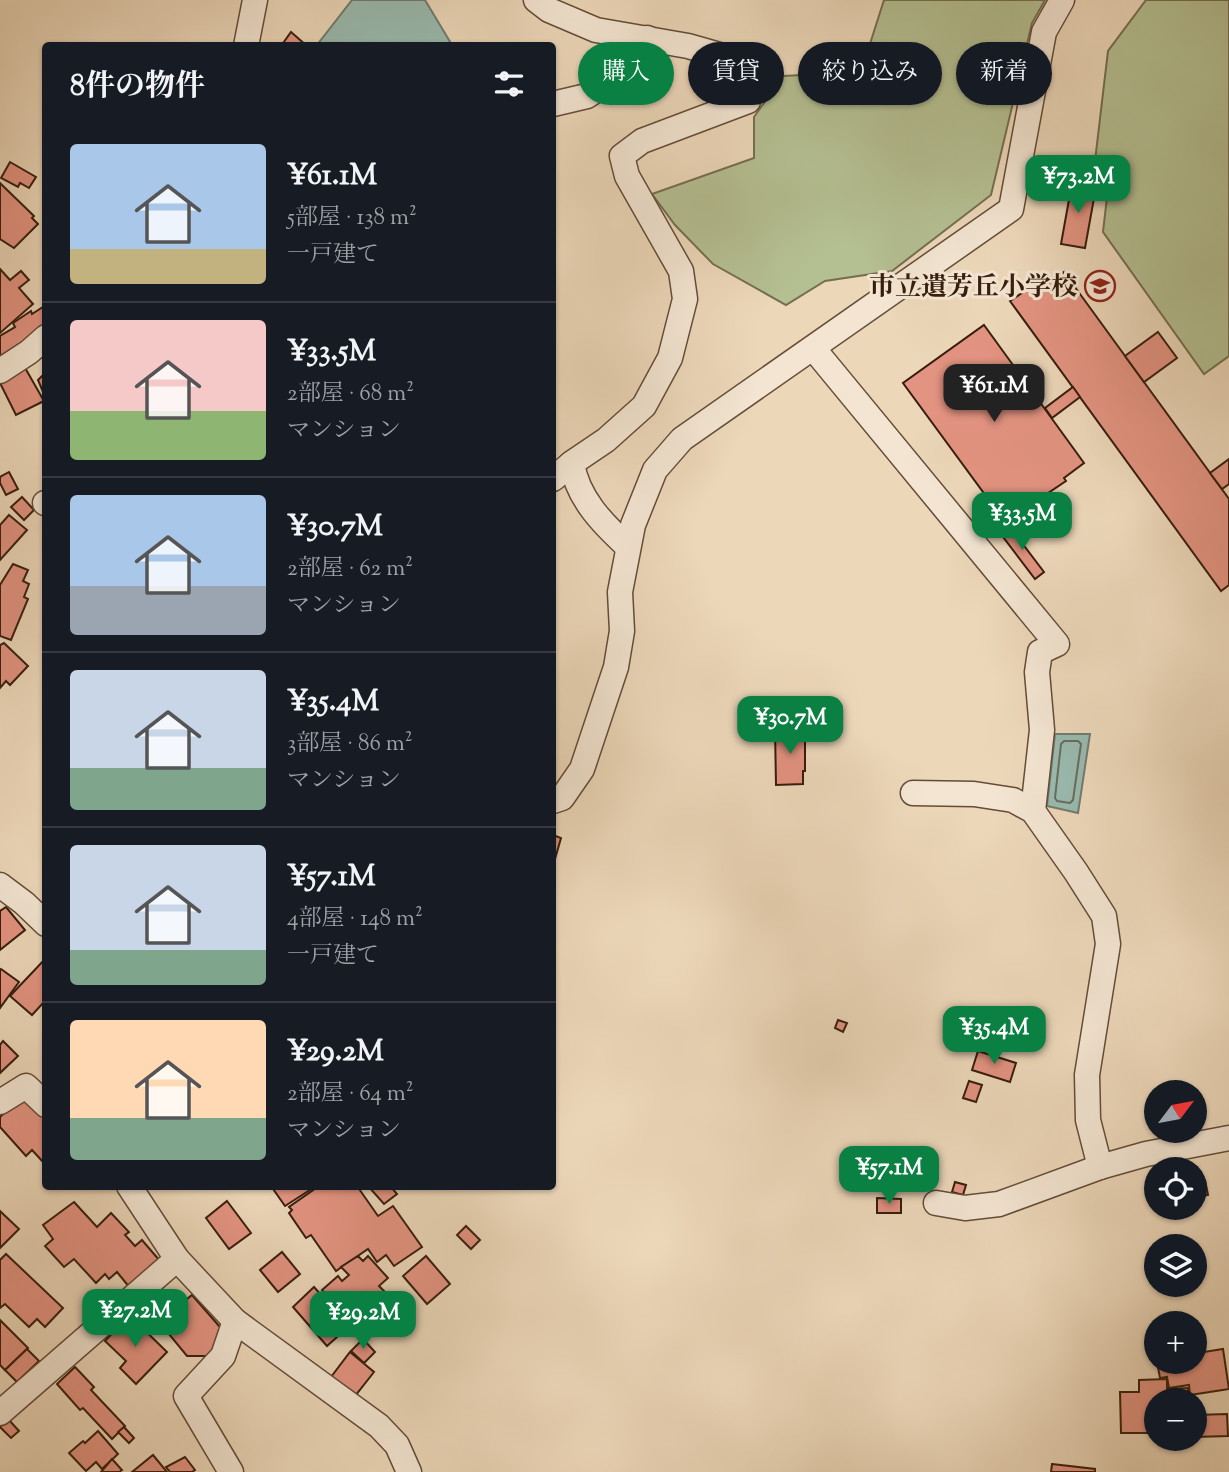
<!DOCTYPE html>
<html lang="ja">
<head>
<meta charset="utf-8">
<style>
  body { margin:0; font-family:"Sorts Mill Goudy","Noto Serif JP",serif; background:#20242c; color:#f1f3f6; height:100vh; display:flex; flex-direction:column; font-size:26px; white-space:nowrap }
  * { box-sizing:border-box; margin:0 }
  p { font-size:23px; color:#9ea1a6 }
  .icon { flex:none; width:38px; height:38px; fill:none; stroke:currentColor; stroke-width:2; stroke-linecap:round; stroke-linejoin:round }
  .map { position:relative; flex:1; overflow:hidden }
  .sheet { position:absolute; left:42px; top:42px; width:514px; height:1148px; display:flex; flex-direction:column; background:#171b24; border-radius:7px; box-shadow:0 2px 5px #0004 }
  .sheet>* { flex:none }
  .banner { position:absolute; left:578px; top:42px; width:546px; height:63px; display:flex; gap:14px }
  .needle { width:46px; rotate:58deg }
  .fabs { position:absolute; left:1144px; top:1080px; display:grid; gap:14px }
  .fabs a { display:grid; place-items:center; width:63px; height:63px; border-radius:50%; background:#171b24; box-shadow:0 2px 5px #0004; font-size:35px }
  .price { position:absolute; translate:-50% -60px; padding:0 16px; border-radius:14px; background:#0b8043; color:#fff; font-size:23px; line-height:46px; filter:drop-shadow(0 2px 4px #0008) }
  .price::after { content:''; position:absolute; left:50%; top:42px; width:21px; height:16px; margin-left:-10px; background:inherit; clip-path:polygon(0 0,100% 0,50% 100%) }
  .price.active { background:#222; color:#fff }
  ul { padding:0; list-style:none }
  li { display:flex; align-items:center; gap:21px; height:175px; padding:0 28px }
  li+li { border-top:2px solid #363941 }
  li span { display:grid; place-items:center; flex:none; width:196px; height:140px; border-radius:7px; color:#555 }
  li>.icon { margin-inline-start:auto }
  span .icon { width:84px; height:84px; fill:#fffc; stroke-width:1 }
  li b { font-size:30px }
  h2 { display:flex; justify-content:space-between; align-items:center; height:84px; padding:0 28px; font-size:30px }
  .chip { padding:0 24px; border-radius:32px; background:#171b24; box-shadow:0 2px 5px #0004; font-size:24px; line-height:63px }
  .chip.active { background:#0b8043; color:#fff }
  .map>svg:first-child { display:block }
  .green { fill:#b4bf92; stroke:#766e50; stroke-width:2 }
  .water { fill:#99baaf; stroke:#727b6e; stroke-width:2 }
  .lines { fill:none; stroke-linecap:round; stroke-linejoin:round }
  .shore { stroke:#686c5e; stroke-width:2 }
  .building { fill:#e39381; stroke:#371d0d; stroke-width:2 }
  .minor-casing { stroke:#644c38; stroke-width:27 }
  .minor { stroke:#f3e5d2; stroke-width:24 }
  .labels { text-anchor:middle; stroke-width:6; stroke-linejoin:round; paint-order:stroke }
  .poi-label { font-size:26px; font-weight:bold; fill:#371d0d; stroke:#f3e5d2; text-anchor:end }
</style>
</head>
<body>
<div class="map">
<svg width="1229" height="1472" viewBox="0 0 1229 1472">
  <rect width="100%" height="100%" fill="#ecd7b9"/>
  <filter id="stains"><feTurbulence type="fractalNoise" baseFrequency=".00286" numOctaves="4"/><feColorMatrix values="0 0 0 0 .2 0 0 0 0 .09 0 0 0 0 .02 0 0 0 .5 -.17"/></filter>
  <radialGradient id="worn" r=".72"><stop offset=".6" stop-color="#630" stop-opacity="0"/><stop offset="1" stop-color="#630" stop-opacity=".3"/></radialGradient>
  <g class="green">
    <polygon points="884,0 1045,0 1032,23 991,195 892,271 825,281 786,305 713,264 675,225 652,194 754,158 754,117 783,76 861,72"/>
    <polygon points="1146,0 1229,0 1229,356 1204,374 1103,232 1109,180 1095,161 1108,51"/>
  </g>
  <g class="water">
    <polygon points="352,0 425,0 452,45 317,45"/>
    <polygon points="1055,734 1090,734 1078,813 1047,806"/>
  </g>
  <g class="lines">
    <polygon class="shore" points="1064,741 1078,741 1081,744 1073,800 1070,803 1057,801 1055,798 1061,744"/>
  </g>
  <g class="building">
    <polygon points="291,32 307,46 281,46"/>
    <polygon points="10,162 36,177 29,188 20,183 18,187 1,178"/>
    <polygon points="0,183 34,216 32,218 38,224 14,248 0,239"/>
    <polygon points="1072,183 1096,187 1085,248 1061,244"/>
    <polygon points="0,269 10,280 21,271 29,280 19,288 33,304 0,333"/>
    <polygon points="1064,272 1229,499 1229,585 1221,591 1010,301 1028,289 1032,295"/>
    <polygon points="46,305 46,331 0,361 0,336 15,327 13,323 31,311 32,314"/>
    <polygon points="984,325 1084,463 1064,478 1066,481 1005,522 903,383"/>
    <polygon points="1158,332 1177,358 1144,382 1125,356"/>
    <polygon points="24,366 44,401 16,415 0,383"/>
    <polygon points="42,376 46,382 46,399 38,380"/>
    <polygon points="1073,387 1080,397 1052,418 1045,408"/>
    <polygon points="1229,459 1229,484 1222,489 1210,473"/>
    <polygon points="9,472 18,489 6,495 0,483 0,477"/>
    <polygon points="22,497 34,510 24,520 11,507"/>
    <polygon points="9,515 27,530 0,560 0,525"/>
    <polygon points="1009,526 1044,572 1035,579 1000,533"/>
    <polygon points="13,564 28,570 23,581 29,584 24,597 28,599 11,640 0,636 0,585"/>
    <polygon points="4,643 28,666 10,685 6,681 0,688 0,645"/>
    <polygon points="775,729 805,729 805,771 803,771 803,784 776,785"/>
    <polygon points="553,835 561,838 553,866"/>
    <polygon points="6,907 25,930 0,950 0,911"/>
    <polygon points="46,958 46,1005 43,1003 32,1015 10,996"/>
    <polygon points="1,969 19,982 0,1008 0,970"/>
    <polygon points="838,1020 847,1023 843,1032 835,1028"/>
    <polygon points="3,1041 18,1056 0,1073 0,1045"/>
    <polygon points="978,1051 1016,1063 1010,1082 972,1070"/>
    <polygon points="969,1081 982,1085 976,1102 963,1098"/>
    <polygon points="31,1088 46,1104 44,1163 32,1150 26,1156 0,1127 0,1117"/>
    <polygon points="1205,1180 1208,1195 1195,1197 1195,1181"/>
    <polygon points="955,1182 966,1185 963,1195 952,1192"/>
    <polygon points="271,1186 316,1186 285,1206"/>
    <polygon points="319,1186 357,1186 378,1216 393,1206 422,1247 394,1266 386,1255 377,1262 368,1249 336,1271 311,1235 306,1238 289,1213 292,1210 289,1207"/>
    <polygon points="368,1186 393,1186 392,1188 397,1194 384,1204"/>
    <polygon points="877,1198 901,1199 901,1213 877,1213"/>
    <polygon points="227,1201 251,1233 229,1249 206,1218"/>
    <polygon points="74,1202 97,1227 111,1213 129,1232 125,1235 135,1246 142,1240 160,1261 130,1288 117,1272 109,1279 105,1274 96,1283 74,1259 64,1267 45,1246 53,1239 43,1225"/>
    <polygon points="0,1211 19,1229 0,1248"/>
    <polygon points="466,1226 480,1240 471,1249 457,1235"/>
    <polygon points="282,1252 300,1274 278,1292 260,1270"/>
    <polygon points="6,1254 63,1308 45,1327 37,1319 29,1327 5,1304 0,1308 0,1260"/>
    <polygon points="358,1256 363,1261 368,1256 388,1278 379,1286 386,1293 327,1346 293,1307 314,1287 322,1296 325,1293 322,1290 338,1276 342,1281 349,1275 341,1267"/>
    <polygon points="426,1256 450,1284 427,1304 403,1276"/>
    <polygon points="192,1295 227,1335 216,1356 187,1356 159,1322"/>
    <polygon points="129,1315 167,1352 136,1384 120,1368 126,1361 105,1341"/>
    <polygon points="0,1320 28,1348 5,1370 0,1365"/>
    <polygon points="363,1339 375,1352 364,1363 351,1351"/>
    <polygon points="27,1349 39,1361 17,1382 5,1370"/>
    <polygon points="1195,1349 1198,1353 1223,1349 1229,1389 1190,1395 1189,1385 1169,1388 1167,1377 1160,1378 1157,1362 1195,1362"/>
    <polygon points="350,1352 374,1372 355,1396 331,1377"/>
    <polygon points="75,1367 94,1387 91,1390 125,1426 112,1439 83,1408 80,1410 57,1384"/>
    <polygon points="1167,1379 1167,1389 1188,1388 1188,1400 1157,1400 1157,1433 1121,1433 1120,1392 1139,1392 1139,1380"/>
    <polygon points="1227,1414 1228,1436 1195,1437 1195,1415"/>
    <polygon points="8,1419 19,1431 11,1438 0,1427"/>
    <polygon points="124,1427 134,1438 129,1443 118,1432"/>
    <polygon points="98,1431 118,1454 102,1469 96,1462 86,1471 69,1453 83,1441 85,1443"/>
    <polygon points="153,1455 167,1472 132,1472"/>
    <polygon points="185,1457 195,1470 192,1472 170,1472 166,1467"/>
    <polygon points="112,1459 122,1470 119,1472 101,1472"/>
    <polygon points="1052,1464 1095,1469 1095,1472 1051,1472"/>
  </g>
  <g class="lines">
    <g class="minor-casing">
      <g id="minor">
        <path d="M536,0L549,10L596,30L688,46L730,58L750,82L748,101L642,141L622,156L627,176L681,271L685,299L670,358L644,406L606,440L572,463C577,498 603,524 628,547"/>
        <polyline points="246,46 255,0"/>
        <polyline points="553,104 587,96 631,67 643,56 647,38"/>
        <polyline points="813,348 1057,644 1040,652 1037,672 1042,730 1033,811"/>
        <polyline points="0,371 29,352 46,337"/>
        <polyline points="553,479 572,463"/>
        <polyline points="45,503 46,503"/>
        <polyline points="913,793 974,794 1013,800 1033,811 1076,872 1104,916 1108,944 1087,1075 1088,1120 1100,1167"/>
        <polyline points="553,801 562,798 582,769 616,667 622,631 620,592 633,525 655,470 682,439 1011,209 1044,32 1062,0"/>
        <polyline points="0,885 24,903 46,924"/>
        <polyline points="0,1102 26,1086 46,1105"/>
        <polyline points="129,1186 177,1259 235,1321 379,1426 397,1445 409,1472"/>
        <polyline points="936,1203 965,1208 999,1204 1100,1167 1146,1154 1229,1138"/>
        <polyline points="0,1413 177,1259"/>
        <polyline points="231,1472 186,1396 223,1356 235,1321"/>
      </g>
    </g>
    <use href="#minor" class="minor"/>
  </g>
  <defs>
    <g id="school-ring" transform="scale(1.575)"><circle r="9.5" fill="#f3e5d2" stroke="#8f2418" stroke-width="1.5"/><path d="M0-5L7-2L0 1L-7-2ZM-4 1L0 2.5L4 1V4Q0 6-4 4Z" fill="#8f2418"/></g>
  </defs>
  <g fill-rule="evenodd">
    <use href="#school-ring" x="1100" y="286"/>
  </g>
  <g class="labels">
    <g class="poi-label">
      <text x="1077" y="295">市立遺芳丘小学校</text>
    </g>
  </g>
  <rect width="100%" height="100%" filter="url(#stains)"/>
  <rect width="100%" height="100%" fill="url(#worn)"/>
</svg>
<div class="fabs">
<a><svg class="needle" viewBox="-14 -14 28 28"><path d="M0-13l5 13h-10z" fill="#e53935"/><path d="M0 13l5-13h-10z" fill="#9ea1a6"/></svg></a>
<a><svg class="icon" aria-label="locate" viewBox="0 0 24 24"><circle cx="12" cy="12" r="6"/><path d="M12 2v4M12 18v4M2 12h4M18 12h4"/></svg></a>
<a><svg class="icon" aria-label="layers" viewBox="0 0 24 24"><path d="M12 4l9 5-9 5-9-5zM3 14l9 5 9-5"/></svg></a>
<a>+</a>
<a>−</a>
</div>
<b class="price" style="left:1078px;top:215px">¥73.2M</b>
<b class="price active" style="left:994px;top:424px">¥61.1M</b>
<b class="price" style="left:1022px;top:552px">¥33.5M</b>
<b class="price" style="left:790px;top:756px">¥30.7M</b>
<b class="price" style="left:994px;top:1066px">¥35.4M</b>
<b class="price" style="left:889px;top:1206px">¥57.1M</b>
<b class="price" style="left:135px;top:1349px">¥27.2M</b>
<b class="price" style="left:363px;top:1351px">¥29.2M</b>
<div class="banner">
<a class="chip active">購入</a>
<a class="chip">賃貸</a>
<a class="chip">絞り込み</a>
<a class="chip">新着</a>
</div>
<section class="sheet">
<h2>8件の物件<svg class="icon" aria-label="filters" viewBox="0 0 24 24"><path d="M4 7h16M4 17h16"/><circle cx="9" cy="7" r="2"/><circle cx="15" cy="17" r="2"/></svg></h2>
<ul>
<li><span style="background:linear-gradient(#a9c7e8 75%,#c2b280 0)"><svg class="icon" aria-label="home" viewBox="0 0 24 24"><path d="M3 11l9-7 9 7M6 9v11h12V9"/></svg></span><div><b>¥61.1M</b><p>5部屋 · 138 m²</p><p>一戸建て</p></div></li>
<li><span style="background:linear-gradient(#f6c9c9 65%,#8fb573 0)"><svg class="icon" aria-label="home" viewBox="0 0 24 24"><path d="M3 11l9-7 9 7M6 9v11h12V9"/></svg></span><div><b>¥33.5M</b><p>2部屋 · 68 m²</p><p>マンション</p></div></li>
<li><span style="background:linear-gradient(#a9c7e8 65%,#9aa5b1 0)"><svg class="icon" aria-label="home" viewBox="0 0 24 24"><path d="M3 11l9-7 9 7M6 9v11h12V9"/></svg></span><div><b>¥30.7M</b><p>2部屋 · 62 m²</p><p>マンション</p></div></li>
<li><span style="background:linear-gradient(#c9d6e8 70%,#7fa58c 0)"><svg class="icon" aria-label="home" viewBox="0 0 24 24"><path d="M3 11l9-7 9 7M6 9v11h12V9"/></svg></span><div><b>¥35.4M</b><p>3部屋 · 86 m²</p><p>マンション</p></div></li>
<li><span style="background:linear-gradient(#c9d6e8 75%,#7fa58c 0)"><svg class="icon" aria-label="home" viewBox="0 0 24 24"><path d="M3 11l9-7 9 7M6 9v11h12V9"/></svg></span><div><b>¥57.1M</b><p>4部屋 · 148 m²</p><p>一戸建て</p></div></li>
<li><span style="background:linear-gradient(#ffd9b3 70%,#7fa58c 0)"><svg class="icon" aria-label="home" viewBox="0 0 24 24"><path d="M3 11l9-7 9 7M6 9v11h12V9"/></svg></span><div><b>¥29.2M</b><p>2部屋 · 64 m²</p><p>マンション</p></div></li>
</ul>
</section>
</div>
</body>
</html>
